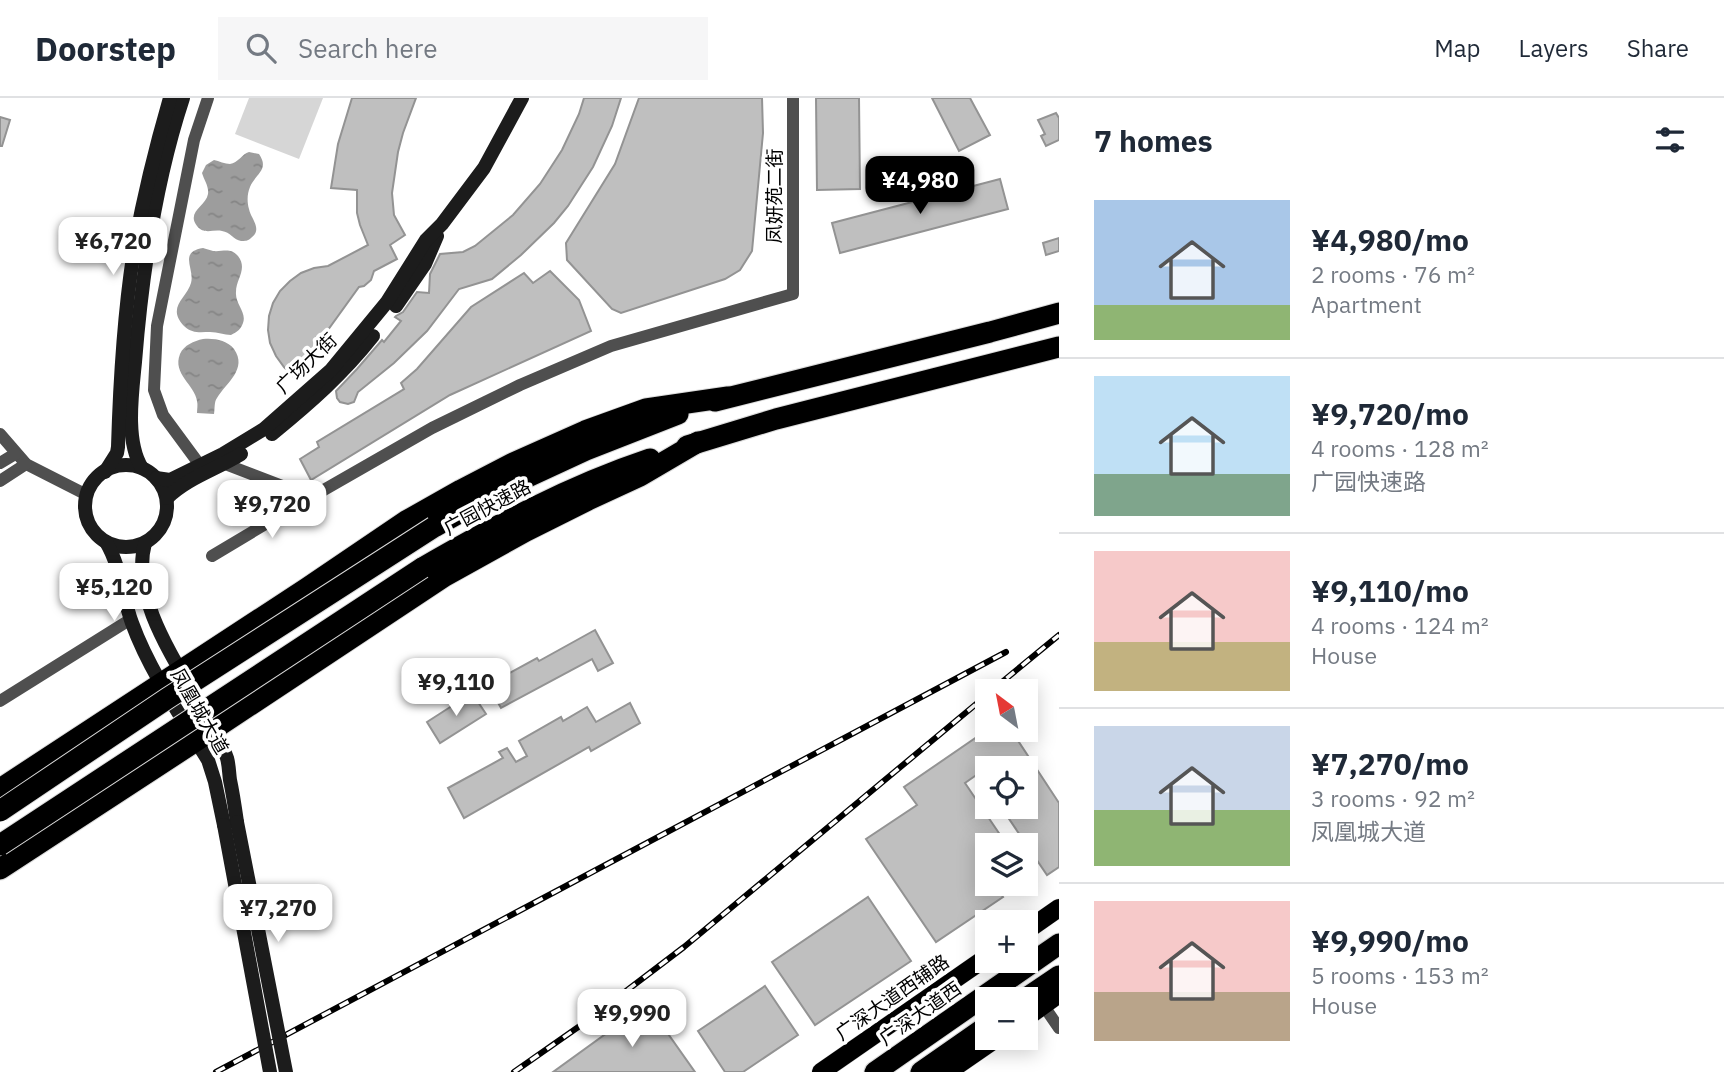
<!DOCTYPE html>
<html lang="en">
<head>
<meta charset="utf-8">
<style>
  body { margin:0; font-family:"IBM Plex Sans","Noto Sans SC",sans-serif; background:#f6f6f7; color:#1f2937; height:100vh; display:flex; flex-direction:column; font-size:26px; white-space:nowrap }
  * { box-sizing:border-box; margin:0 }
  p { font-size:23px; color:#747a83 }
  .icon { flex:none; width:38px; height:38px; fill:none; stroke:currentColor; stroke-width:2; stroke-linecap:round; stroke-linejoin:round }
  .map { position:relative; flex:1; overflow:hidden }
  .details { display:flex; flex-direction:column; background:#fff; width:665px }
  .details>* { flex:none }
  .needle { width:46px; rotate:328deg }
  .controls { position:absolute; left:975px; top:581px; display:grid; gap:14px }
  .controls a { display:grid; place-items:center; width:63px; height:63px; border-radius:0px; background:#fff; box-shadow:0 4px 18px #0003; font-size:35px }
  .price { position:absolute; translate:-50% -60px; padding:0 16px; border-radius:14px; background:#fff; color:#222; font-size:23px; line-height:46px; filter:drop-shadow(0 2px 4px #0008) }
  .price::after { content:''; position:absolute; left:50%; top:42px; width:21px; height:16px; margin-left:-10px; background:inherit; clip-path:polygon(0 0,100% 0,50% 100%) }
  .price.current { background:#000; color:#fff }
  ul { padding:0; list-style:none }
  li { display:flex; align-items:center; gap:21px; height:175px; padding:0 35px }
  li+li { border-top:2px solid #e0e1e3 }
  li span { display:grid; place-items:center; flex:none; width:196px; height:140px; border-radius:0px; color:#555 }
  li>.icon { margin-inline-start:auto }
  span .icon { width:84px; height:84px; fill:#fffc; stroke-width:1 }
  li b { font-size:30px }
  h2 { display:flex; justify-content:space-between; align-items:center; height:84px; padding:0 35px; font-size:30px }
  header { display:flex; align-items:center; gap:42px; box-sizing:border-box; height:98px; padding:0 35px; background:#fff; border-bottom:2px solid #e0e1e3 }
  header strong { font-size:33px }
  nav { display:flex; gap:38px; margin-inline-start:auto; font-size:24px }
  .search { width:490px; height:63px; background:#f6f6f7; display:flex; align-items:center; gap:18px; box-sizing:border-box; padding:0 24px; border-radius:0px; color:#747a83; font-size:26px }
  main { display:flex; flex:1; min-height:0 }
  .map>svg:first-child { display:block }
  .garden { fill:#d6d6d6 }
  .water { fill:url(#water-ripples) }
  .building { fill:#bfbfbf; stroke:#939393; stroke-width:2 }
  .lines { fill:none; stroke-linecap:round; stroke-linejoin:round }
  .primary-casing { stroke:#dbdbdb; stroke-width:19 }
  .highway-casing { stroke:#dbdbdb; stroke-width:23 }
  .street { stroke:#4f4f4f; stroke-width:12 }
  .secondary { stroke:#1c1c1c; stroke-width:14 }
  .primary { stroke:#000; stroke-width:18 }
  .highway { stroke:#000; stroke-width:21 }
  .rail-casing { stroke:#000; stroke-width:6 }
  .rail { stroke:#fff; stroke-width:3.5; stroke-dasharray:10; stroke-linecap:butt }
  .highway-bridge-casing { stroke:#dbdbdb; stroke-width:23; stroke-linecap:butt }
  .secondary-bridge { stroke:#1c1c1c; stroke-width:14 }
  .highway-bridge { stroke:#000; stroke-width:21 }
  .labels { text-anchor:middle; stroke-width:7; stroke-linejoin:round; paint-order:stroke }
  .street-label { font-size:19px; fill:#000; stroke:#fff }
</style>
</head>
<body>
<header>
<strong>Doorstep</strong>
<div class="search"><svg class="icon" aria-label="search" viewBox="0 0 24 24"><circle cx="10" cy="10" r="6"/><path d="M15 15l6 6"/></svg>Search here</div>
<nav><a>Map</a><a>Layers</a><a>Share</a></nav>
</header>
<main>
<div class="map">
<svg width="1059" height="974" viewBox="0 0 1059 974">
  <defs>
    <pattern id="water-ripples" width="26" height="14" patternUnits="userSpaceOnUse" patternTransform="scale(1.75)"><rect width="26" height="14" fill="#9d9d9d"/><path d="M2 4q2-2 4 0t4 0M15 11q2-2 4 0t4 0" fill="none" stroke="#858585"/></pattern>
  </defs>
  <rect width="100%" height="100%" fill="#fff"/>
  <polygon class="garden" points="249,0 323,0 299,61 235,36"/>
  <g class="water">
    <path d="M249,54L259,56C270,72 255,76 250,89C247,96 247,104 249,111C251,121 263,131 251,140C248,143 245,143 241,143C234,142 230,134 222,133C213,131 204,137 197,128C186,114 206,108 208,96C209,88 204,82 202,75L206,67L214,62C219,63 225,66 230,66C238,65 242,56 249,54Z"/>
    <path d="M203,150C206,151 210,152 213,153C223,154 230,149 238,158C248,171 236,181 236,194C235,206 247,214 243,225C241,231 237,234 231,237C224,237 218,234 210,234C201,234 192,236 184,228C166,209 187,200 191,185C195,171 178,154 203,150Z"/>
    <path d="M203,241C214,240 227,242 234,251C248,271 226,285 217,300C214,304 215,310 214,316L197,315C197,311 198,307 197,303C195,287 172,276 180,256C184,247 194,243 203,241Z"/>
  </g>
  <g class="building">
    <polygon points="352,0 416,0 403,35 398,54 392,95 394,117 405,137 390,147 397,161 374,173 371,182 364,188 359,189 294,279 284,269 276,258 270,245 268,232 269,218 273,205 280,193 290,183 301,175 314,170 328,168 368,147 360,127 357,115 357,92 331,90 338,46"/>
    <polygon points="584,0 621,0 612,28 593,69 568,108 554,125 521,157 492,181 459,191 427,233 394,265 358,294 354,304 348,306 340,304 337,300 336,293 357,271 382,242 384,244 401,223 395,219 396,218 403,214 417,194 429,195 430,176 440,156 463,154 475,148 513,117 540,86 562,52 579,16"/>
    <polygon points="639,0 762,0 763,35 752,153 740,172 725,181 621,215 612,211 567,162 566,145 615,66"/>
    <polygon points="816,0 859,0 860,91 817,92"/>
    <polygon points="932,0 970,0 990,37 959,53"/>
    <polygon points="1056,15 1059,20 1059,42 1046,48 1041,38 1045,36 1038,22"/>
    <polygon points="0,19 10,22 2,48 0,48"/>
    <polygon points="1000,81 1008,111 840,155 832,125"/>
    <polygon points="1059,140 1059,153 1046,157 1043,145"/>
    <polygon points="550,173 579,202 591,233 450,297 311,382 300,361 319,349 317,344 404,291 401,285 417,271 471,209 524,175 533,185"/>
    <polygon points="595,532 613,565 598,573 592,561 501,610 488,587 537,560 539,563"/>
    <polygon points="472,595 486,616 440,645 427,624"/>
    <polygon points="630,605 640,625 591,653 589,649 464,720 448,690 503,660 499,654 507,650 516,664 527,658 519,643 561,619 563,623 587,609 596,624"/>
    <polygon points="987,632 1011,632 1059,705 1059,769 1047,777 1001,709 1026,709 1026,670 999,670 995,664 965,685 1007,747 987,747 987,786 993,786 1003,799 936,844 866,741 917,707 904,689"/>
    <polygon points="868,799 911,863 815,927 772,864"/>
    <polygon points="765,888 798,937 743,974 725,974 698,933"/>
    <polygon points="647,906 695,974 553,974"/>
  </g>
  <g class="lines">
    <g class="primary-casing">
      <g id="primary">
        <polyline points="1026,833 1059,810"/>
        <polyline points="1026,920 1059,896"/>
        <polyline points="821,974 987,859"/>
        <polyline points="948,974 997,940"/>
      </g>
    </g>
    <g class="highway-casing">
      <g id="highway">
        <polyline points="715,303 990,234 1059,215"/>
        <polyline points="687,348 776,321 1059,249"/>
        <polyline points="434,429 506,389 586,352 678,316"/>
        <path d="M422,470C495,428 569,388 650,361"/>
        <polyline points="0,691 307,490 406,423 461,392 513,365 585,333 646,311 728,299"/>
        <polyline points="0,771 196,643 445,478 526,433 588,402 640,378 698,344"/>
        <polyline points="1025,901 1059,878"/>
        <polyline points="875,974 1059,846"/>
        <polyline points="921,974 987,928"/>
      </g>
    </g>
    <g class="street">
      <polyline points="0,336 26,366 87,397"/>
      <polyline points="0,365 15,356"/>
      <polyline points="225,366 306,397 315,397 432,330 520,287 611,248 793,196 793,0"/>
      <polyline points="205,374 163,317 154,292 157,228 194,42 208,0"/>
      <polyline points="0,383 26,366"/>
      <polyline points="212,458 314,397"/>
      <polyline points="0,603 131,521"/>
      <polyline points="1039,901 1059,930"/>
    </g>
    <g class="secondary">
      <polyline points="396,208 425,166 437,138"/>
      <path d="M272,336C310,305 343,276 373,238"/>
      <circle cx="126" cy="408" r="41"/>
      <path d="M142,370C125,343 132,295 135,264C142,175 155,85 183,0"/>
      <path d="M105,374L117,355L118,349C120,281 124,212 135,146C144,97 156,48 170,0"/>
      <polyline points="156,380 170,382 223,356 264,331 331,272 387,204 426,142 442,126 484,70 522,0"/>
      <path d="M167,400C187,380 217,371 241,356"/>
      <path d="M106,444C121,469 122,498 132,525C149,572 182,620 208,662L215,684L224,727"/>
      <path d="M145,445C126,515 204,596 227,660C229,667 229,675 230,682C233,696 235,710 237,724"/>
    </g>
    <use href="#primary" class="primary"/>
    <use href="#highway" class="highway"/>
    <g class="rail-casing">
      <g id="rail">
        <polyline points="991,593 1059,537"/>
        <polyline points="216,974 1006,554"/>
        <polyline points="514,974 584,925 684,849 987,597"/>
      </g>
    </g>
    <use href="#rail" class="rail"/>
    <g class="highway-bridge-casing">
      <g id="highway-bridge">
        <polyline points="0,713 168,600 434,429"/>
        <polyline points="0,747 422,470"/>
      </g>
    </g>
    <g class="secondary-bridge">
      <polyline points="237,724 286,974"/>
      <polyline points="224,727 270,974"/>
    </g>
    <use href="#highway-bridge" class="highway-bridge"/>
  </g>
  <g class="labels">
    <g class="street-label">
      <text transform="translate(774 98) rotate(-90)" y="7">凤妍苑二街</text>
      <text transform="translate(306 265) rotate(-44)" y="7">广场大街</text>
      <text transform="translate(487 409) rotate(-28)" y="7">广园快速路</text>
      <text transform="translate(200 613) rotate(60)" y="7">凤凰城大道</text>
      <text transform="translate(892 899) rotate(-35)" y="7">广深大道西辅路</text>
      <text transform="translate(920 915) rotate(-35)" y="7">广深大道西</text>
    </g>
  </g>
</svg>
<div class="controls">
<a><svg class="needle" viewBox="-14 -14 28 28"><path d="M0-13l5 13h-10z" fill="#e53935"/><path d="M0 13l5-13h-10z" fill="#747a83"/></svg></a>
<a><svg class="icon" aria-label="locate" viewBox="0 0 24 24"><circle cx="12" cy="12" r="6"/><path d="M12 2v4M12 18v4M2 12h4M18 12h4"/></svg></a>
<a><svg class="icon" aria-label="layers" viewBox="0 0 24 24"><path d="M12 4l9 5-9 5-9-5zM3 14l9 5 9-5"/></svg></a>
<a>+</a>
<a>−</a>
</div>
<b class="price current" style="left:920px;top:118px">¥4,980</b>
<b class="price" style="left:113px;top:179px">¥6,720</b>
<b class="price" style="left:272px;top:442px">¥9,720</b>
<b class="price" style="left:114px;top:525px">¥5,120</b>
<b class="price" style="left:456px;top:620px">¥9,110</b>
<b class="price" style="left:278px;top:846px">¥7,270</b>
<b class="price" style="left:632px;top:951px">¥9,990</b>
</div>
<section class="details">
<h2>7 homes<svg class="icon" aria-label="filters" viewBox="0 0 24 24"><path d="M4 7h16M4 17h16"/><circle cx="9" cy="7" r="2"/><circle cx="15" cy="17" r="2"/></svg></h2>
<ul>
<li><span style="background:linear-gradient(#a9c7e8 75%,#8fb573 0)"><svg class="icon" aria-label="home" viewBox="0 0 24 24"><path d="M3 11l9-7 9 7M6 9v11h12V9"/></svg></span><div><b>¥4,980/mo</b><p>2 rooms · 76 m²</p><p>Apartment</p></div></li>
<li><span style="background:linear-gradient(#bfe0f5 70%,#7fa58c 0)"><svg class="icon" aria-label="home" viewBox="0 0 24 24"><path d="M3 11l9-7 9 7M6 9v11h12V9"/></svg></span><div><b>¥9,720/mo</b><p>4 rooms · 128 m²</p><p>广园快速路</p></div></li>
<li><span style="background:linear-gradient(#f6c9c9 65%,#c2b280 0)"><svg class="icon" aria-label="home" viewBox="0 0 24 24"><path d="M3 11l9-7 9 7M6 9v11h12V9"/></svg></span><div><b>¥9,110/mo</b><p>4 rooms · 124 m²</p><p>House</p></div></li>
<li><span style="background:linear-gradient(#c9d6e8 60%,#8fb573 0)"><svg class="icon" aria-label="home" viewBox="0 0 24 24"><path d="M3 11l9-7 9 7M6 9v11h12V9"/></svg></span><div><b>¥7,270/mo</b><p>3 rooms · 92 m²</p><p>凤凰城大道</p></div></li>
<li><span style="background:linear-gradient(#f6c9c9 65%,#b9a48a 0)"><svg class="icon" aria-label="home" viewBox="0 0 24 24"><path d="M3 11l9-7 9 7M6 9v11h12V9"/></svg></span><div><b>¥9,990/mo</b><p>5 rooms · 153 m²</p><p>House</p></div></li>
</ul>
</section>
</main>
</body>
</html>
